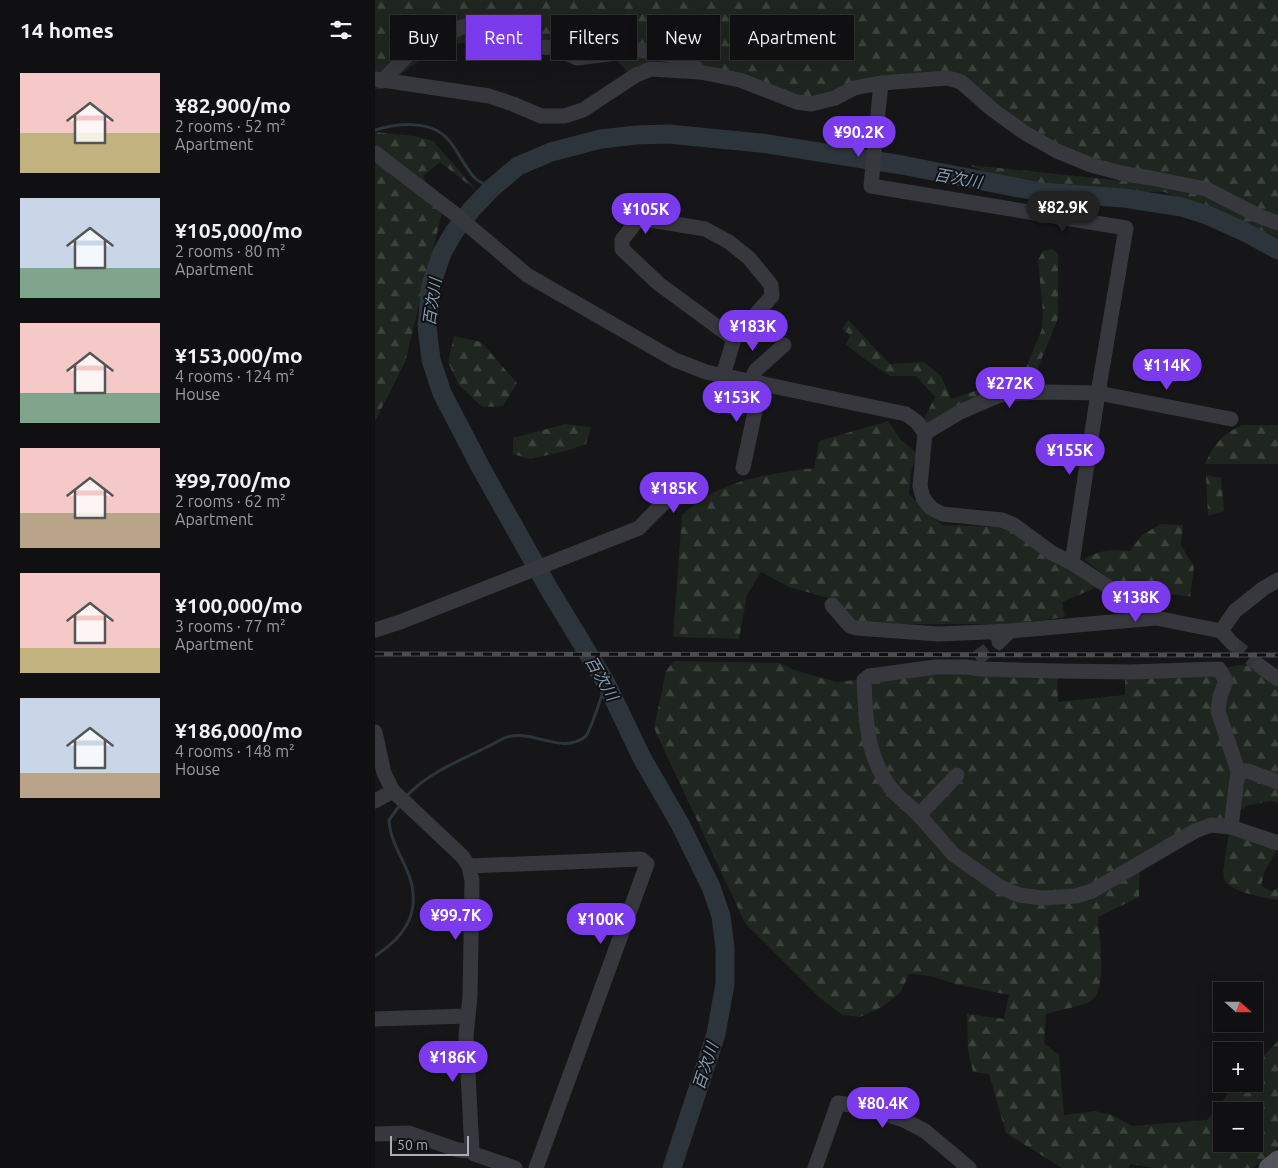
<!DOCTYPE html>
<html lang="en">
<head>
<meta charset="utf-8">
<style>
  body { margin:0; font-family:Ubuntu,"Noto Sans JP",sans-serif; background:#1e1e20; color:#f1f3f6; height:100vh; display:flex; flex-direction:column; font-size:19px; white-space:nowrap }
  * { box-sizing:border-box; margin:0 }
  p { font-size:16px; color:#9c9d9f }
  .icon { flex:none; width:28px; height:28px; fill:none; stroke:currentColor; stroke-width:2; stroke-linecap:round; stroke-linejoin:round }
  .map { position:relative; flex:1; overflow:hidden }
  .details { display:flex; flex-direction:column; background:#101012; width:375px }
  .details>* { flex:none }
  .banner { position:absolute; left:15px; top:15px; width:475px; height:45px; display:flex; gap:10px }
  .needle { width:32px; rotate:111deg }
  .controls { position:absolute; left:838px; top:982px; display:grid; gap:10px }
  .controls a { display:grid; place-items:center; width:50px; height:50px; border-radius:0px; background:#101012; box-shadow:0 5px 20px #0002,0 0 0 1px #303032; font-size:25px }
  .scale { position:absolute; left:15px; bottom:12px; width:79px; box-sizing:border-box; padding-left:5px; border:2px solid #a8adb8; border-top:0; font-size:14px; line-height:18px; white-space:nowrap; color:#a8adb8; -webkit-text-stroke:4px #111113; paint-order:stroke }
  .price { position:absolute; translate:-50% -42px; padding:0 11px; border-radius:18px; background:#7c3aed; color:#fff; font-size:16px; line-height:32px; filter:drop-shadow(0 1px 2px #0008) }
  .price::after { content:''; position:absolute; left:50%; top:30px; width:15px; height:11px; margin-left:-8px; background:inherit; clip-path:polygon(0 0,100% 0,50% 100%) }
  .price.active { background:#222; color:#fff }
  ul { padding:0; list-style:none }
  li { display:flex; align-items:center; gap:15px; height:125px; padding:0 20px }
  li span { display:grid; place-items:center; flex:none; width:140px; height:100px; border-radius:0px; color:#555 }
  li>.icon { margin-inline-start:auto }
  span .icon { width:60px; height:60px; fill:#fffc; stroke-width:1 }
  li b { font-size:21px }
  h2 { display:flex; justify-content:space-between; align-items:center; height:60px; padding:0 20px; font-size:21px }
  .chip { padding:0 18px; border-radius:0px; background:#101012; box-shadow:0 5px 20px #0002,0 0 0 1px #303032; font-size:18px; line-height:45px }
  .chip.active { background:#7c3aed; color:#fff }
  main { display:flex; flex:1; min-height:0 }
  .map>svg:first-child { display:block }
  .forest { fill:url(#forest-firs); fill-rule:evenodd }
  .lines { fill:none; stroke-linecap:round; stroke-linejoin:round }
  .stream { stroke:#2c353c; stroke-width:3 }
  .river { stroke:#2c353c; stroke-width:19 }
  .minor-tunnel { stroke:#333438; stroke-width:15; stroke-dasharray:15 8; stroke-linecap:butt }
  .minor { stroke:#37383d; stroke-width:15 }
  .major { stroke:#53555c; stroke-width:19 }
  .rail-casing { stroke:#4a4c52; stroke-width:5 }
  .rail { stroke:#111113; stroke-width:3; stroke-dasharray:9; stroke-linecap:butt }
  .labels { text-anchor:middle; stroke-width:4; stroke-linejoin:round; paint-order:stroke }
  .water-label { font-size:16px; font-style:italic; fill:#7f9bb3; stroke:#111113 }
</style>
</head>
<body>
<main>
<section class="details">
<h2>14 homes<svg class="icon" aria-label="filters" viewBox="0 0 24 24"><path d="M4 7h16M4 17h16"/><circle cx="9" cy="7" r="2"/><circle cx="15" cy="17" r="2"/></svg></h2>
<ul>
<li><span style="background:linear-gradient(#f6c9c9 60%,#c2b280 0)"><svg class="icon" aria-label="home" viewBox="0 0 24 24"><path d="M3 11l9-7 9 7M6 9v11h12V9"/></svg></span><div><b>¥82,900/mo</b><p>2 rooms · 52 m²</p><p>Apartment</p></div></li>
<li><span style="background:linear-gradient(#c9d6e8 70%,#7fa58c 0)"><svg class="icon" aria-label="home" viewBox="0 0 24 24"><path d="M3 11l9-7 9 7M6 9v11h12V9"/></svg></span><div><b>¥105,000/mo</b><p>2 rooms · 80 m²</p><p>Apartment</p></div></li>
<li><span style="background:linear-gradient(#f6c9c9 70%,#7fa58c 0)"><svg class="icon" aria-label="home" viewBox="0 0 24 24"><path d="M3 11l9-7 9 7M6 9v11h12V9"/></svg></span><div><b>¥153,000/mo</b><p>4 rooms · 124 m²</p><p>House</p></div></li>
<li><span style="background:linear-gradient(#f6c9c9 65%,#b9a48a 0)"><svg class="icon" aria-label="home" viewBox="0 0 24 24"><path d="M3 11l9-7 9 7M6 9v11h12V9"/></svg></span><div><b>¥99,700/mo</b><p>2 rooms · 62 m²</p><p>Apartment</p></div></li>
<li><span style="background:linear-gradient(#f6c9c9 75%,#c2b280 0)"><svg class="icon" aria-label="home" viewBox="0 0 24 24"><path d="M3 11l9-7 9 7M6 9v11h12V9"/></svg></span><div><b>¥100,000/mo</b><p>3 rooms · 77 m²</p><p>Apartment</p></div></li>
<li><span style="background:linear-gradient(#c9d6e8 75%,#b9a48a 0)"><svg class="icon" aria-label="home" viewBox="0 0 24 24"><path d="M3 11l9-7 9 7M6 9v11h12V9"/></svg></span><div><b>¥186,000/mo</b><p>4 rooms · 148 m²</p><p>House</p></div></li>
</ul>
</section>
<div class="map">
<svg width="903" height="1168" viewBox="0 0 903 1168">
  <defs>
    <pattern id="forest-firs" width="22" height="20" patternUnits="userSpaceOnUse" patternTransform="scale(1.25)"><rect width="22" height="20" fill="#1e261f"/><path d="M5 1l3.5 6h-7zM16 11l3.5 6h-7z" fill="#3c433d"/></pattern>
  </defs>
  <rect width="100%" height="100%" fill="#161618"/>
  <g class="forest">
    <polygon points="0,0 903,0 903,238 789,192 721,192 629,182 595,165 749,181 634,117 589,80 438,99 368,75 328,65 277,61 253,72 232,50 203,53 164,39 66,44 6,89 0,89"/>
    <polygon points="0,132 39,136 58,141 103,192 65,162 48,176 67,213 30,362 0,421"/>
    <polygon points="678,249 683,254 683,318 658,380 634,386 588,405 555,426 549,419 560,397 541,376 515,376 488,358 471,344 475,335 467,329 473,320 515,364 549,362 566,376 576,399 648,375 667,329 668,313 663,260 668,251"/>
    <polygon points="79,336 106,342 142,383 128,406 107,407 84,385 73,362"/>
    <path d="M513,421L525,439L542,454L536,472L534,494L548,508L567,525L630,527L722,587L687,602L690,617L639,624H489L478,621L464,601L414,587L386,572L372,595L364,639L298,637L307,515C314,509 321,503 329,498C362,478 401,473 439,468L444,441Z"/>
    <polygon points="190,424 216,427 211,444 191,451 155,459 138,454 138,438"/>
    <path d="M867,425H903V464H830C840,442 846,436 867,425Z"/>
    <polygon points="831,475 846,478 849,511 833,516"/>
    <path d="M786,524L808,525L806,545L819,567L815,597L744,586L709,559C724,550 737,549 755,551L767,535Z"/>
    <path d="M299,661L405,663L419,670L461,682L586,670L682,675L683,702L750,695V676L813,675L864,665L878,666L903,685V803L897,801L873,805L847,821L828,819L765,855L764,897L723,917C724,937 733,989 716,1001C713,1004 678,1012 671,1014L669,1043L684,1055L689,1115L720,1111L737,1115L757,1126L832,1120L861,1084H879V1066L903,1041V1148L878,1168H779L755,1164L753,1168H687L631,1133L614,1074L598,1072L593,1050L592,1014L629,1019L634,995L580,984L556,976L534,974L526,992L507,1007L485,1017L468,1015L446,999L370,923L279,728L291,671ZM846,1111H879V1144H846Z"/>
    <path d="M854,831L903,848L889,873L886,886L896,891L903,888V900C890,898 854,892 849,879C847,872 853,840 854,831Z"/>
  </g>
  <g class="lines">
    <g class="stream">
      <path d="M0,130C24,123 59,119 76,143C84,153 90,168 100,178C104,182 111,185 117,188"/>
      <path d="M30,798C50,774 84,761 112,747C119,744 128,737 136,736C163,732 186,754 210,737C215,733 228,692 231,683"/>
      <path d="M0,956C29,937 46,914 35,878C28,858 15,841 14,820L25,805"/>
    </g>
    <polyline class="river" points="297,1168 341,1034 350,984 350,948 346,916 336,887 305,824 267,758 231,683 174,589 106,468 67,393 56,360 52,326 56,285 67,253 79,232 97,209 117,188 143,166 176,152 226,139 261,135 293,134 386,143 527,165 665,192 749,198 807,207 832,215 870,232 903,250"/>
    <g class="minor-tunnel">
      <polyline points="857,643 885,666"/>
      <polyline points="601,659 624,642"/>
    </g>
    <g class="minor">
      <polyline points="0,79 114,96 138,104 166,116 189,116 208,110 261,75 276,69 325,72 365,80 422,102 436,104 460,98 479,88 506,83 573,78 586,82 618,110 650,133 682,151 716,165 750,174 776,178 831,189 886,217 903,223"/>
      <polyline points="7,81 36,52 87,27 126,22 133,25 142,42 148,46 181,48 202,58 264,50 290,54 313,60 325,72"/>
      <polyline points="506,83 496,186 751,228 723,393 697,563"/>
      <polyline points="0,153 80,214 152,275 300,360 331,372 531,414 542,422 550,433 545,486 548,498 556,508 567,514 627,520 639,525 677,553 697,563 781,618 846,631 857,643"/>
      <polyline points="348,375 359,339 284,284 247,249 247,240 264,218 330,229 354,242 374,258 396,285 397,296 359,339"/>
      <polyline points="375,381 381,370 409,345"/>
      <polyline points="550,433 585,412 622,396 632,394 671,392 723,393 856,419"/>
      <polyline points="368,468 386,383"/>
      <polyline points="457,605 475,626 481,628 563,634 635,631"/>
      <path d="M0,630L25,622L264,528C282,509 297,493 321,482"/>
      <polyline points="846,631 860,611 889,588 903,580"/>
      <polyline points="624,642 635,631 781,618"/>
      <polyline points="885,666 903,679"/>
      <polyline points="0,732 9,773 18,791 87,856 94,866 97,881 95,996 91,1036 97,1151"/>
      <polyline points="582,775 544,815 578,854 625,887 644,895 667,898 701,896 717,891 820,831 836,825 856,827"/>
      <polyline points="903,782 873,771 863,771 856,827 903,843"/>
      <polyline points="0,801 18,791"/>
      <path d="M544,815C537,808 528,801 521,794C491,762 491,721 489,680L494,676L561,667H592L606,669L683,671L754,672L844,669L851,681L845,696L843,711L863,771"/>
      <polyline points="94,866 266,859 272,864 161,1168"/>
      <polyline points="0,1019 92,1016"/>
      <polyline points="0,1134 34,1133 83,1150 97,1151 99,1154 140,1168"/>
      <polyline points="440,1168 463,1103 489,1107 529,1120 550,1131 594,1168"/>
    </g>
    <polyline class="major" points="893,1168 903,1160"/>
    <g class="rail-casing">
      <polyline id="rail" points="0,654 903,655"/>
    </g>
    <use href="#rail" class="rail"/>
  </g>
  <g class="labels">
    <g class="water-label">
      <text transform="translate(583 178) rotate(10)" y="6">百次川</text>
      <text transform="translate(57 302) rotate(-82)" y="6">百次川</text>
      <text transform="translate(227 678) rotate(60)" y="6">百次川</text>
      <text transform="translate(330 1066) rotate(-72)" y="6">百次川</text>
    </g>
  </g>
</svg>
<div class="controls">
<a><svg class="needle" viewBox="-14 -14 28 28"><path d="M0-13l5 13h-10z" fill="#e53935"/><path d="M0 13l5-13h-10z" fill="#9c9d9f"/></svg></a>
<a>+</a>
<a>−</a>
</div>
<div class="scale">50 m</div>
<b class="price" style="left:484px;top:158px">¥90.2K</b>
<b class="price active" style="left:688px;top:233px">¥82.9K</b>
<b class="price" style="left:271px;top:235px">¥105K</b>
<b class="price" style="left:378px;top:352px">¥183K</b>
<b class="price" style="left:792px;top:391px">¥114K</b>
<b class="price" style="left:635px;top:409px">¥272K</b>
<b class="price" style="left:362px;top:423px">¥153K</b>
<b class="price" style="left:695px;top:476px">¥155K</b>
<b class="price" style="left:299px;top:514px">¥185K</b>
<b class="price" style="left:761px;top:623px">¥138K</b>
<b class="price" style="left:81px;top:941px">¥99.7K</b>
<b class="price" style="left:226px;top:945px">¥100K</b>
<b class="price" style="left:78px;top:1083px">¥186K</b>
<b class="price" style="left:508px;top:1129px">¥80.4K</b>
<div class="banner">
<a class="chip">Buy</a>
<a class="chip active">Rent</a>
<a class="chip">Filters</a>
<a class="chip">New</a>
<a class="chip">Apartment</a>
</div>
</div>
</main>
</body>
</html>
